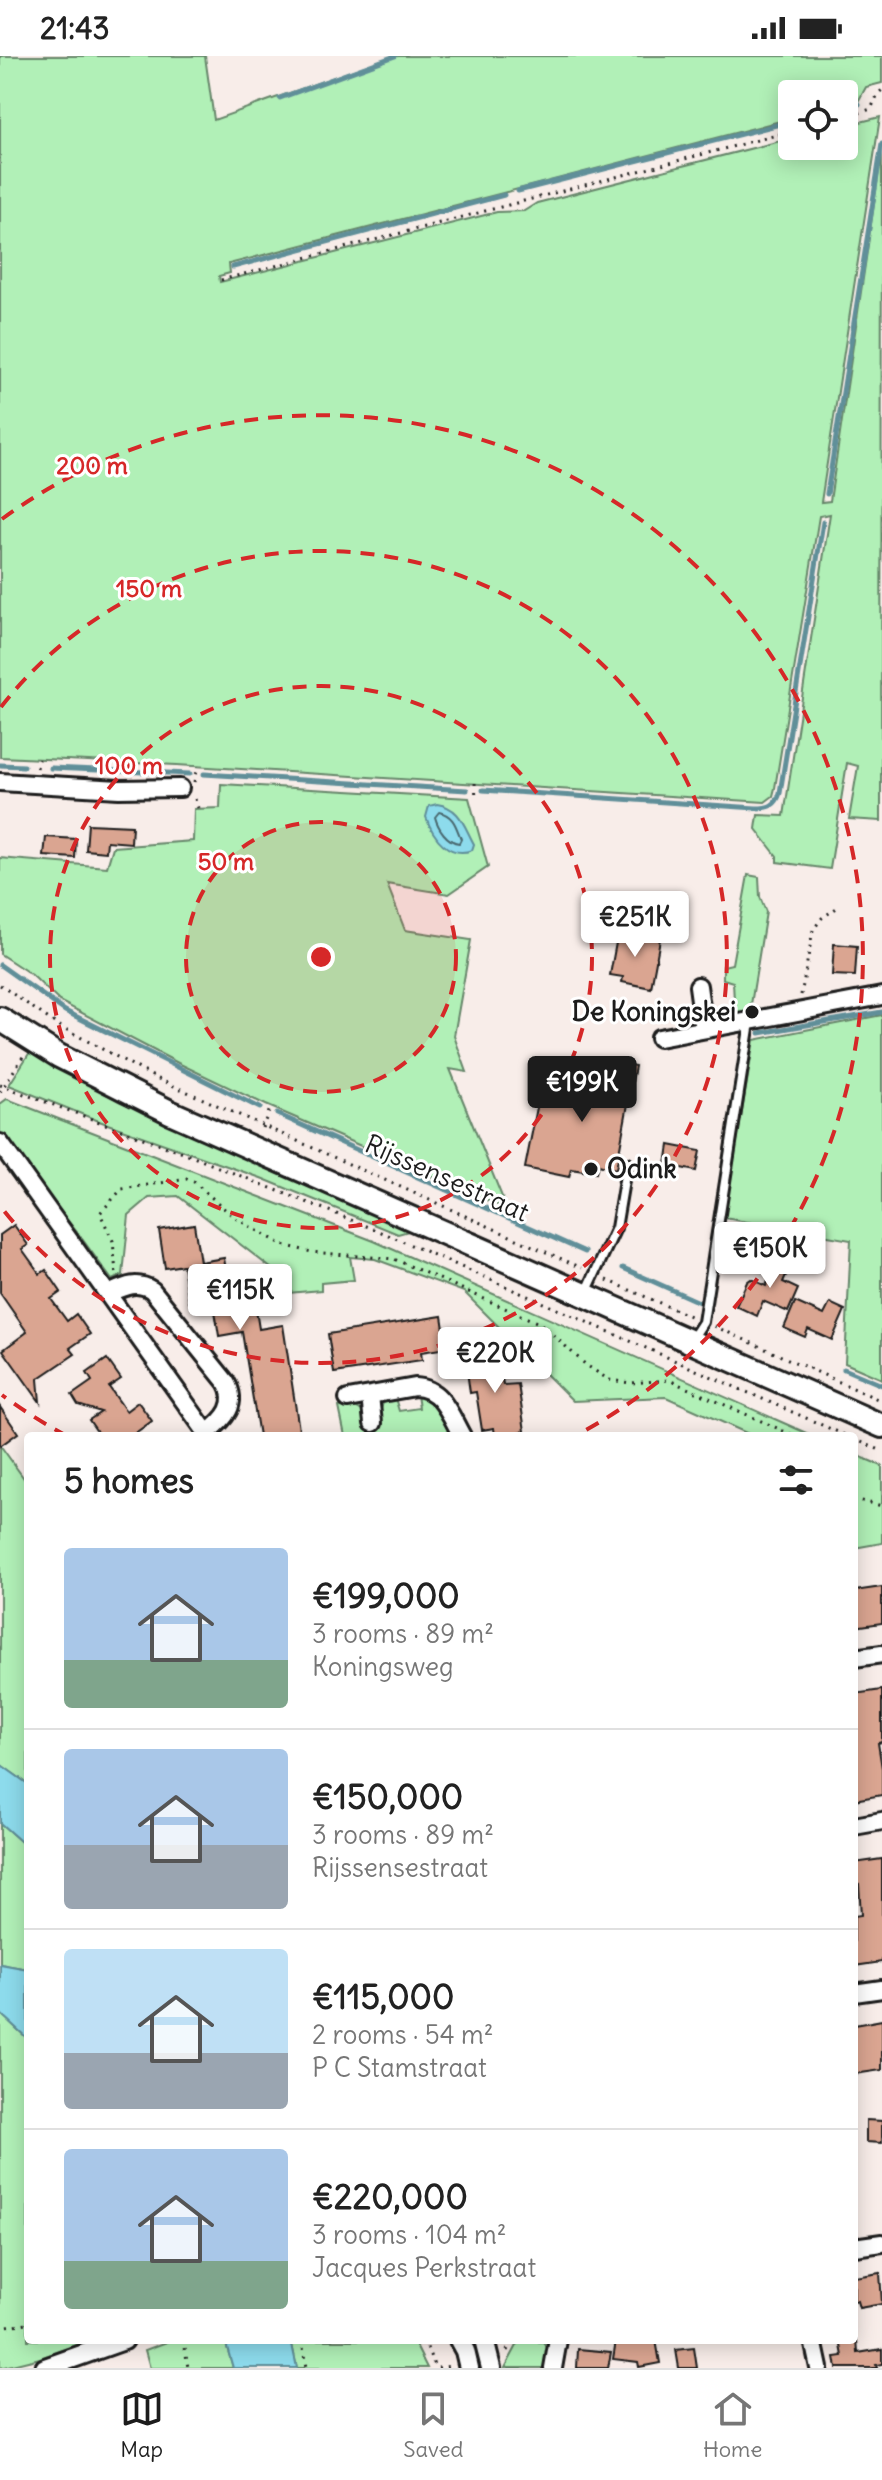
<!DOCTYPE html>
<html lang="en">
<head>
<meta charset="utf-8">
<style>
  body { margin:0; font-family:Delius,sans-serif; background:#f6f6f6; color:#222; height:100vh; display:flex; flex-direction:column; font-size:30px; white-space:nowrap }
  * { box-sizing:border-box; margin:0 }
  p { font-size:26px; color:#767676 }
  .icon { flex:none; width:44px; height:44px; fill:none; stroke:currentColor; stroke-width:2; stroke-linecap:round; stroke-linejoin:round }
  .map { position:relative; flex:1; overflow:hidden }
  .panel { position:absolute; left:24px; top:1376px; width:834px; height:912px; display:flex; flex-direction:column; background:#fff; border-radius:8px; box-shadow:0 4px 20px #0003 }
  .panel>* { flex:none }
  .fabs { position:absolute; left:778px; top:24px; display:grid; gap:16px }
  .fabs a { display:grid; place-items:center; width:80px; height:80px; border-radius:8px; background:#fff; box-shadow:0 4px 20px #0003; font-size:40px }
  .price { position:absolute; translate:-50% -68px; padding:0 18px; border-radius:8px; background:#fff; color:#222; font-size:26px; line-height:52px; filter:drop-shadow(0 2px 4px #0008) }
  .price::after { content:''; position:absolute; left:50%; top:48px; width:24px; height:18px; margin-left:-12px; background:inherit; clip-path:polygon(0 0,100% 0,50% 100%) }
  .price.active { background:#1c1c1c; color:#fff }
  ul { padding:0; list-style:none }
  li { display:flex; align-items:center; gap:24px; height:200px; padding:0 40px }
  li+li { border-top:2px solid #e0e0e0 }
  li span { display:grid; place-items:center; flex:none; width:224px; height:160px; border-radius:8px; color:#555 }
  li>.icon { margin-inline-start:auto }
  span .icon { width:96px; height:96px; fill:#fffc; stroke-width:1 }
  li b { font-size:34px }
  h2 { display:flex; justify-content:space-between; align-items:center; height:96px; padding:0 40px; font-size:34px }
  .status { display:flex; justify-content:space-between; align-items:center; height:56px; padding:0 40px; background:#fff; direction:ltr }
  .status svg { height:22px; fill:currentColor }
  .tab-bar { display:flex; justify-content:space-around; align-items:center; height:112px; border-top:2px solid #e0e0e0; background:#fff; font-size:22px; color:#767676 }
  .tab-bar a { display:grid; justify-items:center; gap:4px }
  .tab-bar .active { color:#1c1c1c }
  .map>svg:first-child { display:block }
  .green { fill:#b1f0b7; stroke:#66866a; stroke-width:2 }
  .water { fill:#8ddbec; stroke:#608f99; stroke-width:2 }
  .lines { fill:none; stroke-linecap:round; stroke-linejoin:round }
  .shore { stroke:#49686f; stroke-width:2 }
  .stream { stroke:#608f99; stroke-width:5 }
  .building { fill:#daa591; stroke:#1c1c1c; stroke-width:2 }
  .service-casing { stroke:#1c1c1c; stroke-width:14 }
  .minor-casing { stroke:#1c1c1c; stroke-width:22 }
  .tertiary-casing { stroke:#1c1c1c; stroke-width:24 }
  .secondary-casing { stroke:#1c1c1c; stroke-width:28 }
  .path { stroke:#1c1c1c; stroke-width:3; stroke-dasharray:2 6; stroke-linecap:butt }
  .service { stroke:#fff; stroke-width:8 }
  .minor { stroke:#fff; stroke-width:16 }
  .tertiary { stroke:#fff; stroke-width:18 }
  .secondary { stroke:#fff; stroke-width:22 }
  .ring { fill:none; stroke:#d62828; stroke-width:4; stroke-dasharray:14 10 }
  .poi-dot { fill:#1c1c1c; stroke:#fff; stroke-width:3 }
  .labels { text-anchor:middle; stroke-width:6; stroke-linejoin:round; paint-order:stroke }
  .poi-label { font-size:26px; font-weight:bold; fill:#1c1c1c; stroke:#fff; text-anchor:end }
  .street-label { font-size:26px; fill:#1c1c1c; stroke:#fff }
  .centre { fill:#d62828; stroke:#fff; stroke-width:4 }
  .ring-label { font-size:24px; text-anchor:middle; font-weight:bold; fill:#d62828; stroke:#fff; stroke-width:6; stroke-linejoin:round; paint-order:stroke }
</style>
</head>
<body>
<div class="status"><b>21:43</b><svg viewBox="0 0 49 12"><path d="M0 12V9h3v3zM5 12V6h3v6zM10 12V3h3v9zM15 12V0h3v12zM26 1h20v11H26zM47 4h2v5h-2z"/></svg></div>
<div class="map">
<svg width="882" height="2312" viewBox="0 0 882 2312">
  <rect width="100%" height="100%" fill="#f8ede9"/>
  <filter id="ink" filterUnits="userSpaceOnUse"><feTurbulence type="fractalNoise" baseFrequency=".0125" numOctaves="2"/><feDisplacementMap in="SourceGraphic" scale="16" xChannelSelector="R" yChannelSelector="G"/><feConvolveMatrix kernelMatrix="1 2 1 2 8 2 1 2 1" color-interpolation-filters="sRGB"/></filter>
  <g filter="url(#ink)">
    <g class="green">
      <polygon points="0,0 205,0 214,64 393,0 882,0 882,27 866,31 859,44 844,48 844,38 792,38 792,62 229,208 230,217 219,220 220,226 497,156 524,155 537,147 792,82 792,90 844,90 844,70 880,61 821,446 830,445 882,94 881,765 849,763 858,710 847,707 830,813 777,806 777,800 756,773 758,759 784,760 830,458 819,460 775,732 773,740 765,746 177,709 0,701"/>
      <polygon points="221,728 469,742 488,811 449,838 387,828 405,874 471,884 454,980 467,1016 450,1013 507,1153 266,1049 178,1007 59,945 32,919 0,898 0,802 107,811 113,791 193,785 194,753 220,752"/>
      <polygon points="748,819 759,821 760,841 766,856 749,961 735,964 733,926 723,923 723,910 732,908"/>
      <polygon points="882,959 882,1323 845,1307 851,1184 724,1162 754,984"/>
      <polygon points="30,996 119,1045 412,1174 398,1178 261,1122 99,1065 9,1029"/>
      <polygon points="7,1043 374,1185 813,1380 753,1380 666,1341 573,1345 464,1236 375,1203 350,1201 354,1224 321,1227 321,1234 277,1238 272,1213 178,1140 149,1142 129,1159 123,1219 112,1224 80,1180 0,1078 0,1048"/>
      <path d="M417,1339C438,1341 445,1363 453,1380H345L339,1351C361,1347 363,1358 380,1370V1356L383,1347L395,1342L399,1355L419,1352Z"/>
      <polygon points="0,1389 28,1428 28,1728 0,1708"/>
      <polygon points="854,1398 882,1410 882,1487 854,1492"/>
      <polygon points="0,1767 28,1792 28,1913 0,1908"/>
      <polygon points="0,1957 28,1983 28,2284 91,2284 40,2302 0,2312"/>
      <polygon points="172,2284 225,2284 233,2312 150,2312 145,2294"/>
      <polygon points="291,2284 413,2284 427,2312 297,2312"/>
      <polygon points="520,2284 537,2284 537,2286 544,2287 551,2296 548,2312 505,2312"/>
    </g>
    <g class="water">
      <path d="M437,748C460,751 464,770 474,788L472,794C449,803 433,781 426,761L429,750Z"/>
      <polygon points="0,1708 28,1728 28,1792 0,1767"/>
      <polygon points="0,1908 28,1913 28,1983 0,1957"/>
      <polygon points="225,2284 291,2284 297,2312 233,2312"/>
    </g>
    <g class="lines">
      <path class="shore" d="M439,756C454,759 456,771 461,783L459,787C447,786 438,772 435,761Z"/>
      <g class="stream">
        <polyline points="280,42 395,0"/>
        <polyline points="844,52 859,48"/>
        <polyline points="518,135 792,65"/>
        <polyline points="233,211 504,139"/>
        <polyline points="827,438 882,88"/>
        <polyline points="0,709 24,710"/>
        <polyline points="51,712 190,718"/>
        <polyline points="204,718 467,734"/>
        <path d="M483,734L756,752C769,752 776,750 780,737L823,466"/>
        <polyline points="0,909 65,955 260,1052"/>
        <polyline points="760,977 882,956"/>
        <polyline points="277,1058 585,1196"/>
        <polyline points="623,1212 699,1246"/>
        <polyline points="844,1313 882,1329"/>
      </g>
    </g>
    <g class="building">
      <polygon points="88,768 132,770 131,787 107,785 106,796 86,794"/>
      <polygon points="46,781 76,783 75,802 44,800"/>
      <polygon points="618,876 660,883 651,932 622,926 623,921 610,919"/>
      <polygon points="834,888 857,890 855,920 832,919"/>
      <polygon points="597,1003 635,1010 616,1113 598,1109 596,1117 571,1113 569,1121 525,1112 541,1031 590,1041"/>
      <polygon points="669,1089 700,1095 696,1115 666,1109"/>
      <polygon points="194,1168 200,1206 224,1202 230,1239 253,1235 259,1273 283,1269 300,1380 259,1380 242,1276 219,1280 213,1242 189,1246 183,1209 165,1212 159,1174"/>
      <polygon points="14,1169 28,1189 22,1193 40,1218 46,1214 61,1236 51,1243 67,1265 76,1258 90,1278 70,1292 75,1298 38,1323 40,1346 3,1294 27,1276 0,1237 0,1179"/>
      <polygon points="780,1198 793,1203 783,1226 798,1233 788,1256 763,1245 757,1260 736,1250 747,1226 751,1223 766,1230"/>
      <polygon points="795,1246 824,1259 830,1247 845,1254 832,1284 808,1273 805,1281 784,1272"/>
      <polygon points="442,1260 447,1292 421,1296 422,1304 334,1317 328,1278"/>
      <polygon points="498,1295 503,1329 518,1328 525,1375 495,1380 494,1372 482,1374 476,1336 470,1337 465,1300"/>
      <polygon points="107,1303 121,1323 109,1331 126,1355 138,1346 152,1365 131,1380 100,1380 89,1364 101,1356 78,1349 72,1339 92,1325 87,1317"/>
      <polygon points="0,1351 18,1377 0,1390"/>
      <polygon points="882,1531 882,1567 854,1571 854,1535"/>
      <polygon points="882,1634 882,1686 878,1687 882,1712 882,1739 854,1744 854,1638"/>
      <polygon points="882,1803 882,1906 854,1910 854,1860 861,1859 859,1828 854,1829 854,1807"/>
      <polygon points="882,1964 882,2014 854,2018 854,1969"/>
      <polygon points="866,2064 882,2065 882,2087 866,2086"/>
      <polygon points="880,2217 882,2248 859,2252 857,2245 854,2246 854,2221"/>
      <polygon points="616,2284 656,2284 660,2307 639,2311 638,2306 613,2303"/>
      <polygon points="840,2284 857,2284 858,2297 882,2293 882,2308 876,2309 877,2312 837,2312 835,2301 843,2300"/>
      <polygon points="694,2292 697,2312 679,2312 676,2294"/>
      <polygon points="578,2293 611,2296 608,2312 577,2312"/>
    </g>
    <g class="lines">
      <g class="service-casing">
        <g id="service">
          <polyline points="585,1239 616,1172 627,1107"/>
          <polyline points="690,1286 703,1266 750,966"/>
        </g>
      </g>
      <g class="minor-casing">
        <g id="minor">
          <polyline points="0,726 119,733 180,732"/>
          <polyline points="698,930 704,973"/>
          <polyline points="659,982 882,940"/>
          <polyline points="0,1087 209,1380"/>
          <path d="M108,1238C124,1231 136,1224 152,1234L226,1326C239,1348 225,1363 207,1377"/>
          <polyline points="370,1340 373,1367"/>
          <path d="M348,1343L415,1331C442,1332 450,1359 462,1380"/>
          <polyline points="854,1602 882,1598"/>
          <polyline points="854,1770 882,1765"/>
          <polyline points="854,1937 882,1933"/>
          <polyline points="854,2191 882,2187"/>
          <polyline points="813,2284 819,2312"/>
          <polyline points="553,2312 558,2284"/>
        </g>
      </g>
      <g class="tertiary-casing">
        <g id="tertiary">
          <polyline points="459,2284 465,2295 469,2312"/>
          <polyline points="484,2284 491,2312"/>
          <polyline points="45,2312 124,2284"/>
        </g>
      </g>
      <g class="secondary-casing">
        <polyline id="secondary" points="0,963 59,1000 170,1056 882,1370"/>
      </g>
      <g class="path">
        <polyline points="844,62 871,53 878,38 882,34"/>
        <polyline points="221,224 792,75"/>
        <polyline points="37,712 39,703"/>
        <polyline points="194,726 197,710"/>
        <polyline points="475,727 476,742"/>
        <polyline points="195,743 198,752"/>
        <polyline points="0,929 56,968 154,1021 582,1212"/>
        <polyline points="801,939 813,874 822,862 838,851"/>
        <polyline points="0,1029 183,1097 379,1175 847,1380"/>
        <polyline points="0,1036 24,999"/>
        <polyline points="262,1072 271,1051"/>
        <polyline points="116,1217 113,1185 100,1157 122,1133 187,1123 194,1126 235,1162 283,1189 311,1196 394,1203 541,1268 586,1309 609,1324 631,1327 669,1324 795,1380"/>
        <polyline points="607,1224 692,1261"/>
        <polyline points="714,1270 882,1345"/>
        <polyline points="854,1383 882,1395"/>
        <polyline points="854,1443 882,1450"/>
        <polyline points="0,2271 28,2267"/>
        <polyline points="184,2284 188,2312"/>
        <polyline points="302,2284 306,2312"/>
        <polyline points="424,2284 435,2312"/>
        <polyline points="507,2295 512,2284"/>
        <polyline points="438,2312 450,2310"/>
      </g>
      <use href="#service" class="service"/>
      <use href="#minor" class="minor"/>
      <use href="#tertiary" class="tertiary"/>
      <use href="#secondary" class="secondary"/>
    </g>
  </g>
  <circle cx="321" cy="901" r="135" fill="#d62828" fill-opacity=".12"/>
  <g class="ring">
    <circle cx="321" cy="901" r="135"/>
    <circle cx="321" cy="901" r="271"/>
    <path d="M1 651A406 406 0 1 1 1 1151"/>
    <path d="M67 1380A542 542 0 0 1 2 1339M2 463A542 542 0 1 1 575 1380"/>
  </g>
  <g class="poi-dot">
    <circle cx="752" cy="956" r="8"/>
    <circle cx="591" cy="1113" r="8"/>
  </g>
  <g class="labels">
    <g class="poi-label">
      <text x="736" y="965">De Koningskei</text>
      <text x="607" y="1122" text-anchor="start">Odink</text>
    </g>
    <g class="street-label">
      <text transform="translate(447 1122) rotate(24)" y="9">Rijssensestraat</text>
    </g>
  </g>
  <circle cx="321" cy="901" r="12" class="centre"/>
  <g class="ring-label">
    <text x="92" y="418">200 m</text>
    <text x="149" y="541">150 m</text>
    <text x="129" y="718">100 m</text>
    <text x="226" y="814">50 m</text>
  </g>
</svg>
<div class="fabs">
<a><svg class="icon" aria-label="locate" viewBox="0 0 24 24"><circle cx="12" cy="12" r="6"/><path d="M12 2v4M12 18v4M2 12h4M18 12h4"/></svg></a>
</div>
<b class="price" style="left:635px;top:903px">€251K</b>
<b class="price active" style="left:582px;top:1068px">€199K</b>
<b class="price" style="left:770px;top:1234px">€150K</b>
<b class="price" style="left:240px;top:1276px">€115K</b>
<b class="price" style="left:495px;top:1339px">€220K</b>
<section class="panel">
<h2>5 homes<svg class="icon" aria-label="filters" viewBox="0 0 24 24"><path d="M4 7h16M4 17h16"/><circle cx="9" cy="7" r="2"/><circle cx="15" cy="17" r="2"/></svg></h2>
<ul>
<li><span style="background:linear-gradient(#a9c7e8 70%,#7fa58c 0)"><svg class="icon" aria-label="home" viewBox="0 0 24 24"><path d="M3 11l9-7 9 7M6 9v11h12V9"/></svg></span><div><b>€199,000</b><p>3 rooms · 89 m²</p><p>Koningsweg</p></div></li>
<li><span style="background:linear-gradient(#a9c7e8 60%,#9aa5b1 0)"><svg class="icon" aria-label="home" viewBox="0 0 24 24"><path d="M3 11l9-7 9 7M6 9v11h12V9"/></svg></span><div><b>€150,000</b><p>3 rooms · 89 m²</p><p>Rijssensestraat</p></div></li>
<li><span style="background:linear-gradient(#bfe0f5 65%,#9aa5b1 0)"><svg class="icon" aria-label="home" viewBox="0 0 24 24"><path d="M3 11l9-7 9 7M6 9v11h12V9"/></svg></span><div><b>€115,000</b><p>2 rooms · 54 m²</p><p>P C Stamstraat</p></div></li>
<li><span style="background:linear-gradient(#a9c7e8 70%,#7fa58c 0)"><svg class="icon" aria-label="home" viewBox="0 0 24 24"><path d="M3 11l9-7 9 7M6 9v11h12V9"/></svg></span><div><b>€220,000</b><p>3 rooms · 104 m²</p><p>Jacques Perkstraat</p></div></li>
</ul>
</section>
</div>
<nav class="tab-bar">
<a class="active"><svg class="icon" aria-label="map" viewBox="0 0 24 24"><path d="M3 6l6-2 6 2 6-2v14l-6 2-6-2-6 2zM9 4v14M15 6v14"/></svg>Map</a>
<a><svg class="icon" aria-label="saved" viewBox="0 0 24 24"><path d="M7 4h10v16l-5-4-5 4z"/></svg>Saved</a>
<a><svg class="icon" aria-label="home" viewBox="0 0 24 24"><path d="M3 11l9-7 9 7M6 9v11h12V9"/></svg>Home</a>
</nav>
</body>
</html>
